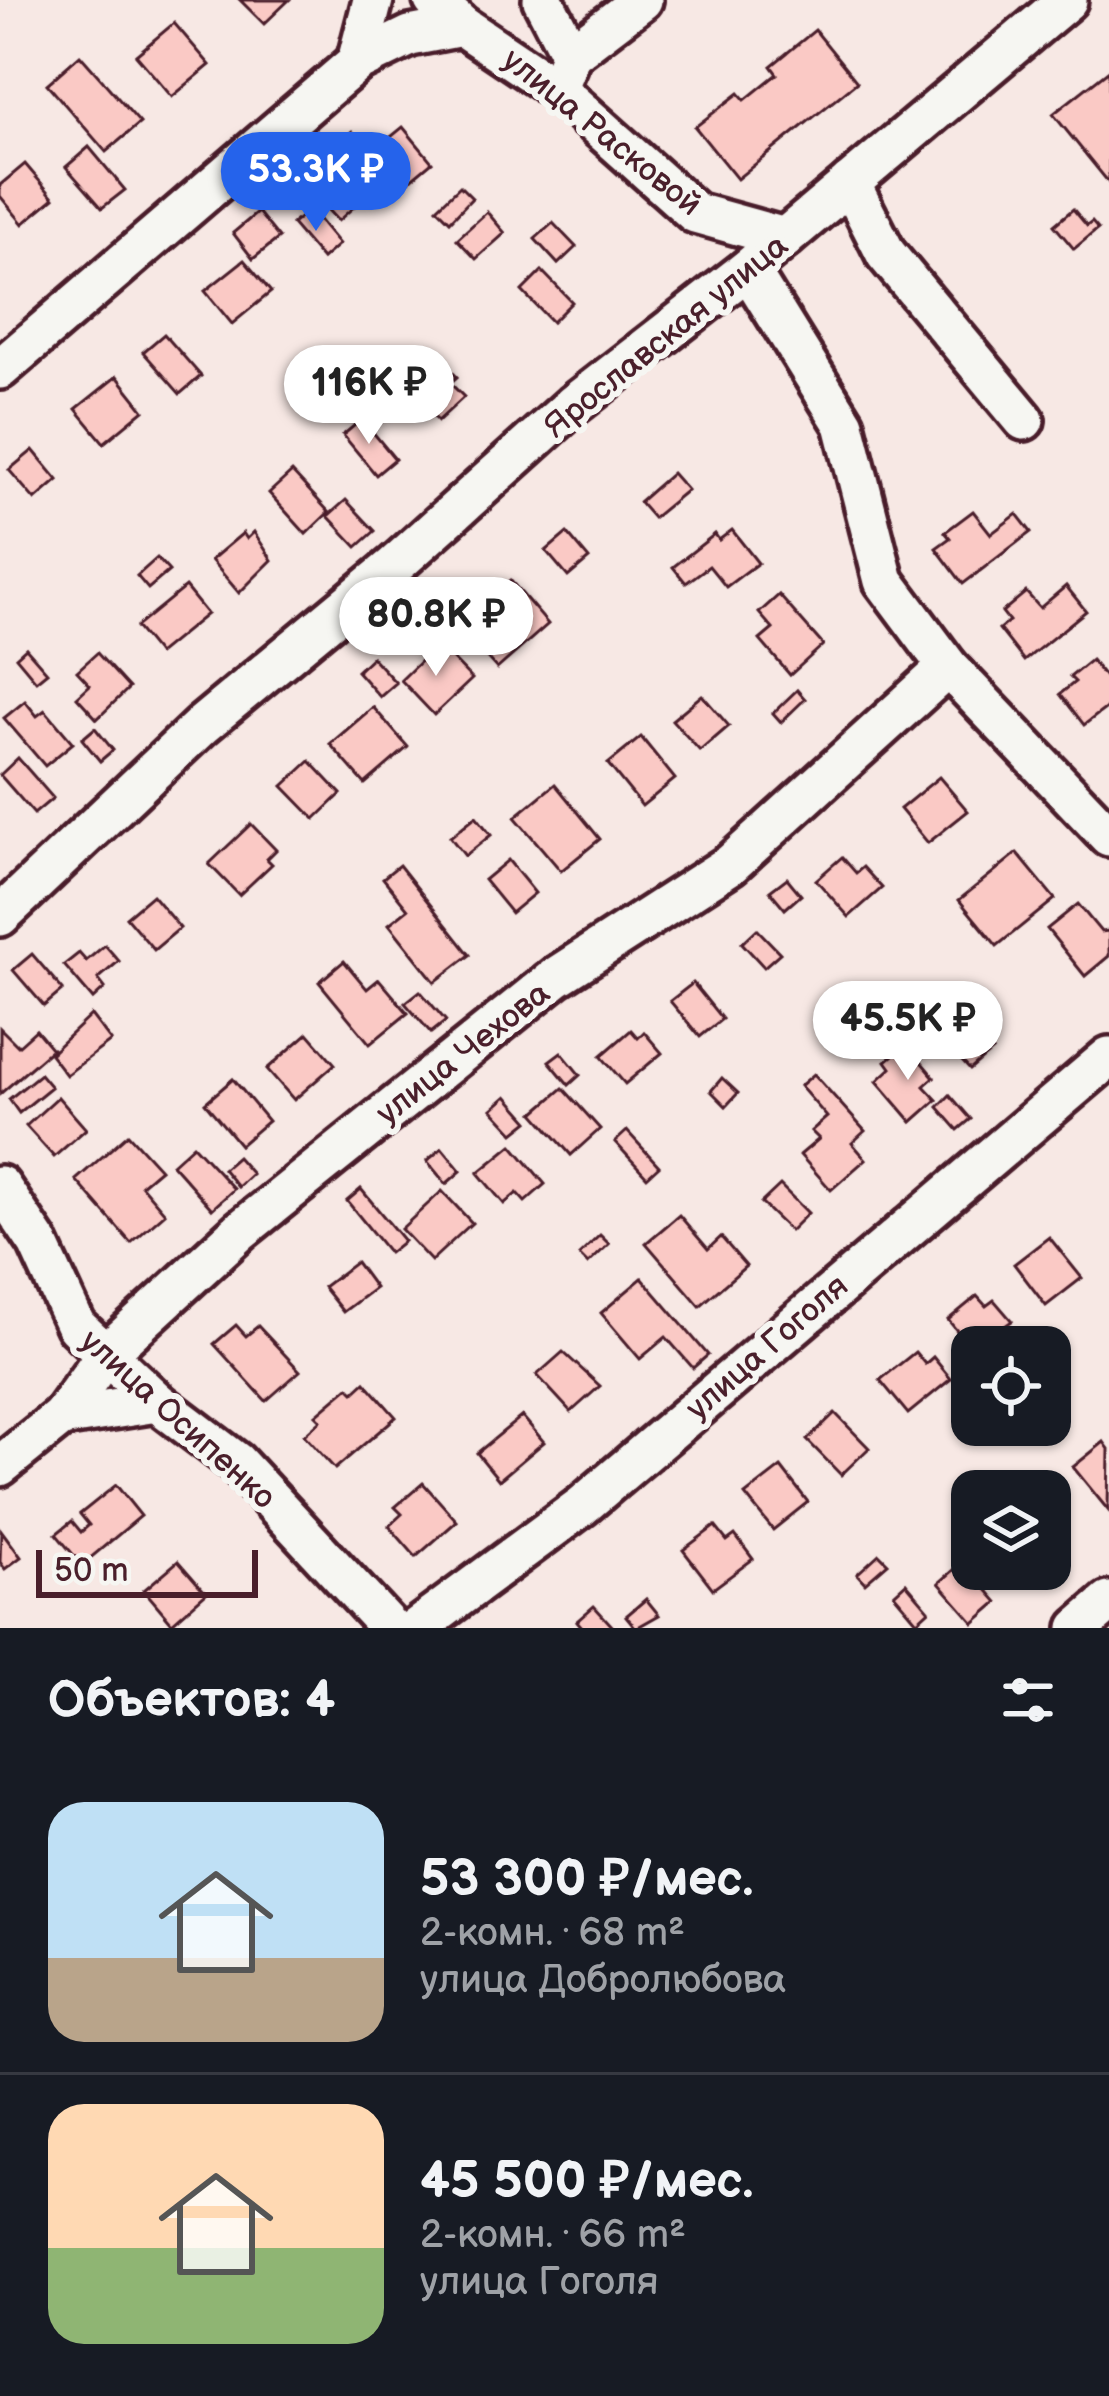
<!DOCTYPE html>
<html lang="ru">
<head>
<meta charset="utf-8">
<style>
  body { margin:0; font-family:"Balsamiq Sans",sans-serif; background:#242831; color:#f1f3f6; height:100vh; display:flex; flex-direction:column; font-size:45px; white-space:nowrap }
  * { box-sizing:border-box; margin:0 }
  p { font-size:39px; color:#9ea1a6 }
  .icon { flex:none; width:66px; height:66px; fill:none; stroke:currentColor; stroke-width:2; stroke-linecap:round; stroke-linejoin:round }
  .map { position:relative; height:1628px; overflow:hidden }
  .details { display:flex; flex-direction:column; background:#171b24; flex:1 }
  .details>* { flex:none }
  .buttons { position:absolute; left:951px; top:1326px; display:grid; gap:24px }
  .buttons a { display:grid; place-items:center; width:120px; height:120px; border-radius:24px; background:#171b24; box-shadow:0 3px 9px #0004; font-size:60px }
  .scale { position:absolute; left:36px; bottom:30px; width:222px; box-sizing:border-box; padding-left:12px; border:6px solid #4a1f2b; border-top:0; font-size:33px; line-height:42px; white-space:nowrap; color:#4a1f2b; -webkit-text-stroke:9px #f6f6f2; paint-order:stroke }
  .price { position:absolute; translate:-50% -102px; padding:0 27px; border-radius:42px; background:#fff; color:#222; font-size:39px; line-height:78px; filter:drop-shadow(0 3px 6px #0008) }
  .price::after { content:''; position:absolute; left:50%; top:72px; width:36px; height:27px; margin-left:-18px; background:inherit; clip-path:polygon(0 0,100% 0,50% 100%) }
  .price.current { background:#2563eb; color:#fff }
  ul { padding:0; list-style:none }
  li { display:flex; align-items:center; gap:36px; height:300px; padding:0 48px }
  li+li { border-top:3px solid #363941 }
  li span { display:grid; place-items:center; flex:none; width:336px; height:240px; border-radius:36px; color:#555 }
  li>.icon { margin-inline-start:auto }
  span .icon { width:144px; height:144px; fill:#fffc; stroke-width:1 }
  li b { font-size:51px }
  h2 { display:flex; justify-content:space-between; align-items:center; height:144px; padding:0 48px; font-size:51px }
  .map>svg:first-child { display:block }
  .building { fill:#fac9c5; stroke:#4a1f2b; stroke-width:3 }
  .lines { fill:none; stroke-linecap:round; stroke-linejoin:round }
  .minor-casing { stroke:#4a1f2b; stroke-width:48 }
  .minor { stroke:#f6f6f2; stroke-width:39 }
  .labels { text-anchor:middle; stroke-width:12; stroke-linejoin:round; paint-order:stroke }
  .street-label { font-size:33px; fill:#4a1f2b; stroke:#f6f6f2 }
</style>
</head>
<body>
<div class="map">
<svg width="1109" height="1628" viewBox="0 0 1109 1628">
  <rect width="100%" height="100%" fill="#f7e8e4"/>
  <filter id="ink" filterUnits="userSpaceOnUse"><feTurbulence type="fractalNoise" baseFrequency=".00833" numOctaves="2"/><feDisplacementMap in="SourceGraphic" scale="24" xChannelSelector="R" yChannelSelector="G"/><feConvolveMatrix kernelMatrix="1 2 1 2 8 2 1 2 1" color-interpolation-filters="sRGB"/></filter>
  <g filter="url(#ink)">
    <g class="building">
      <polygon points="240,0 289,0 264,24"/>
      <polygon points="174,23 210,65 172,97 136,55"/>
      <polygon points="815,30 857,82 737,179 695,127 739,93 745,100 777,74 771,66"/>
      <polygon points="80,55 140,123 106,152 47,84"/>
      <polygon points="1109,70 1109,183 1053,114"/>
      <polygon points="403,127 432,162 390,197 360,162"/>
      <polygon points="352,131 367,147 333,178 357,204 338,221 299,179"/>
      <polygon points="89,147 125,190 102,208 66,167"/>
      <polygon points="25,164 54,198 23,224 0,196 0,185"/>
      <polygon points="460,186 472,198 450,221 437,208"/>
      <polygon points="310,209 339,244 322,259 292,224"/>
      <polygon points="1073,209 1087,226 1092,222 1098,229 1074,249 1054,225"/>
      <polygon points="258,212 279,238 253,259 233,233"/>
      <polygon points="487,212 505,233 476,259 457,239"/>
      <polygon points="553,223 576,247 558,264 535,239"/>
      <polygon points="244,260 271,292 232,324 205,291"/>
      <polygon points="542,271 572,302 552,322 522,291"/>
      <polygon points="164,334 201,376 180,394 143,352"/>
      <polygon points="435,354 457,377 450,383 464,397 438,421 403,385"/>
      <polygon points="117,376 144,410 104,443 76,409"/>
      <polygon points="362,419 395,459 376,475 343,435"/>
      <polygon points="33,450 58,480 35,500 9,470"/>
      <polygon points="292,472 329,512 306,534 269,493"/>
      <polygon points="672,473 687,490 653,518 639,502"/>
      <polygon points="346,500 375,531 357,547 328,516"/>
      <polygon points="973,511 991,534 1017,514 1031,532 963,584 936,548 950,538 945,532"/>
      <polygon points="732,530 758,563 726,587 709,566 686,583 673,567 715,534 719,540"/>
      <polygon points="254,532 272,560 239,593 211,560 243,533 247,539"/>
      <polygon points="567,533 589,559 568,577 546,551"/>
      <polygon points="157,558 169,571 148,589 137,576"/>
      <polygon points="510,580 548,624 497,669 458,625"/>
      <polygon points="1066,586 1086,611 1024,661 999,629 1009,621 1002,612 1026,592 1040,608"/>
      <polygon points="185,587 207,614 158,654 136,627"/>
      <polygon points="779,595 823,645 790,675 760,640 773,629 759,613"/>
      <polygon points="438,644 472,679 434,715 401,680"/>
      <polygon points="26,648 47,672 36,681 16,657"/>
      <polygon points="97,653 129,688 97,719 77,697 90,685 77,671"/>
      <polygon points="372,657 396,683 380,697 357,671"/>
      <polygon points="1091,660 1109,682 1109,706 1084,725 1060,694 1075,682 1070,677"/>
      <polygon points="797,690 805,699 781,722 773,713"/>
      <polygon points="702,695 729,726 700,751 672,720"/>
      <polygon points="25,701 37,716 45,710 73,743 45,766 4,718"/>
      <polygon points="373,707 408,747 365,784 330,744"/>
      <polygon points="95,728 113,750 100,761 82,739"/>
      <polygon points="641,737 675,779 642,806 608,764"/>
      <polygon points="18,758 53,798 34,814 0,775"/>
      <polygon points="310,761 341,794 315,819 283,786"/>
      <polygon points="939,777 968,811 928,843 900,809"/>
      <polygon points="555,784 600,839 561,871 515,817"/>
      <polygon points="476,816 491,835 465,856 450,837"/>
      <polygon points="251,824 276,850 267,859 272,864 239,895 209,864"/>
      <polygon points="1017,853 1055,899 997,946 959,900"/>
      <polygon points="842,857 856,873 863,867 882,888 849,917 816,880"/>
      <polygon points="508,860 535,893 511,913 484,880"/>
      <polygon points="399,865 470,955 435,982 389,924 408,909 383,878"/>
      <polygon points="787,878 801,895 785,909 770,891"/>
      <polygon points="152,895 180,928 154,950 126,917"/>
      <polygon points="1078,904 1101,932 1109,931 1109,956 1085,976 1047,929"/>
      <polygon points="757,929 780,953 764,967 742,943"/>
      <polygon points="105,945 119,961 98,979 105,988 93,999 64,965 79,953 86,961"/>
      <polygon points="32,954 63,990 44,1006 13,970"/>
      <polygon points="344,961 367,989 379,979 408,1013 370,1044 319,982"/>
      <polygon points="693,983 722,1019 700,1037 670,1001"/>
      <polygon points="420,991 446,1021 431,1033 405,1003"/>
      <polygon points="952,1007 992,1051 970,1070 930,1026"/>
      <polygon points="91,1015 111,1041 66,1075 50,1054"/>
      <polygon points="0,1028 18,1046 36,1030 52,1049 0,1094"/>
      <polygon points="631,1030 638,1038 644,1032 662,1053 625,1084 601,1056"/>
      <polygon points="308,1033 335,1064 294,1100 267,1069"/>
      <polygon points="906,1044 934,1077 924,1086 937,1100 912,1122 877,1081 891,1068 886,1061"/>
      <polygon points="561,1052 580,1075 569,1085 549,1061"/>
      <polygon points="40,1074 51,1087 19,1113 9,1099"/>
      <polygon points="814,1074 865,1131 852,1143 866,1159 831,1190 800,1155 819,1139 811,1131 827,1117 800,1086"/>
      <polygon points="722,1078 738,1093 726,1106 711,1091"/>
      <polygon points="233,1079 268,1121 240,1145 205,1103"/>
      <polygon points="563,1088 600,1129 571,1155 534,1113"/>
      <polygon points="950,1095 971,1119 958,1130 938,1107"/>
      <polygon points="507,1096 529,1121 514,1133 492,1109"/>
      <polygon points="58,1097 86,1129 54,1157 26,1126"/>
      <polygon points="627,1131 659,1166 647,1177 615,1142"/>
      <polygon points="128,1134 160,1169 141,1185 165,1213 131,1243 76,1180"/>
      <polygon points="193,1145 234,1189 212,1209 172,1164"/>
      <polygon points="512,1145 545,1184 525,1202 517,1193 504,1204 478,1173"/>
      <polygon points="442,1148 461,1171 446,1184 427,1161"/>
      <polygon points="237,1157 252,1174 238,1187 223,1169"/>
      <polygon points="780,1185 808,1213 790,1231 761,1203"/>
      <polygon points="361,1189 404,1241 389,1253 347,1201"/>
      <polygon points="442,1191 472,1223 431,1261 401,1229"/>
      <polygon points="679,1215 708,1249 721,1237 746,1266 700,1306 646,1243"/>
      <polygon points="600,1235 609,1244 588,1264 579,1255"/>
      <polygon points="1049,1237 1082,1278 1046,1306 1014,1264"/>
      <polygon points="356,1262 375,1288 343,1312 323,1287"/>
      <polygon points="642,1278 708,1355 693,1368 666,1337 640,1359 601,1313"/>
      <polygon points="977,1296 986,1306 994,1300 1012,1321 972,1349 948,1320"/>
      <polygon points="236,1325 246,1336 258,1326 300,1371 266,1401 214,1344"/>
      <polygon points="563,1352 600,1386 571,1412 537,1375"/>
      <polygon points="915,1352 925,1364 933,1357 951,1379 908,1414 880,1380"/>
      <polygon points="365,1382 396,1417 335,1469 304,1435 321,1420 316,1415 349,1387 354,1392"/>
      <polygon points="835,1413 869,1448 841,1475 807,1440"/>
      <polygon points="522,1416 544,1442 499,1480 477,1453"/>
      <polygon points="1104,1442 1109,1449 1108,1510 1073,1467"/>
      <polygon points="781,1467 808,1502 773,1530 745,1495"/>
      <polygon points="423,1483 457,1521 416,1557 389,1526 402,1514 395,1507"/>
      <polygon points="116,1485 141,1516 82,1565 56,1534 72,1521 81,1532 89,1525 80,1514"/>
      <polygon points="715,1526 727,1541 735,1535 753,1559 713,1589 683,1550"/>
      <polygon points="1,1530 21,1557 5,1569 0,1562"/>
      <polygon points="879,1554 888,1563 865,1583 857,1574"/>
      <polygon points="178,1561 206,1593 172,1623 144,1590"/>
      <polygon points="963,1562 998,1602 974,1623 939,1583"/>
      <polygon points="906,1583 929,1610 917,1621 894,1594"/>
      <polygon points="646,1599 659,1615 636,1628 626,1616"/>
      <polygon points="594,1606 614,1628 583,1628 577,1621"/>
    </g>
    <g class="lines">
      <g class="minor-casing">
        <g id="minor">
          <polyline points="434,0 462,26 556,89 695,213 785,238"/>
          <polyline points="543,0 571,54"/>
          <polyline points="357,62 373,0"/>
          <polyline points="556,89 571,54 642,0"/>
          <polyline points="850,183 886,254 1024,420"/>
          <polyline points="748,269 844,424 884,581 948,667 1109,836"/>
          <polyline points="0,369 357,62 410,36 462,26"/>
          <polyline points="0,916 201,726 394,566 573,405 748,269 1067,0"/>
          <polyline points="0,1186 38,1243 76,1326 157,1402 236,1462 390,1628"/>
          <polyline points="61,1417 157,1402"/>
          <polyline points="0,1466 61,1417 106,1354 241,1230 556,977 731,864 948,667"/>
          <polyline points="417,1628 582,1506 1109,1057"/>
          <polyline points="1079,1628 1109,1602"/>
        </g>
      </g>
      <use href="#minor" class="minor"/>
    </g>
  </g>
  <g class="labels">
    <g class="street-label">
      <text transform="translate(603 131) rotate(39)" y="12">улица Расковой</text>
      <text transform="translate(665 335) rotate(-39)" y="12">Ярославская улица</text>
      <text transform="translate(462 1052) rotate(-38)" y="12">улица Чехова</text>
      <text transform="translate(766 1346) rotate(-41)" y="12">улица Гоголя</text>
      <text transform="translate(179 1418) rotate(42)" y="12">улица Осипенко</text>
    </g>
  </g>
</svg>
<div class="buttons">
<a><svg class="icon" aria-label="locate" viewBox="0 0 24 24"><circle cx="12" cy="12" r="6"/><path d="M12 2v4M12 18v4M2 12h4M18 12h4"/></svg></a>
<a><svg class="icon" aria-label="layers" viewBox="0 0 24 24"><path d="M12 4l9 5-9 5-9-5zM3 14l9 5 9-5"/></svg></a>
</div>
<div class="scale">50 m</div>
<b class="price current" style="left:316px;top:234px">53.3K ₽</b>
<b class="price" style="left:369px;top:447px">116K ₽</b>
<b class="price" style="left:436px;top:679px">80.8K ₽</b>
<b class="price" style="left:908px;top:1083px">45.5K ₽</b>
</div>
<section class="details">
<h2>Объектов: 4<svg class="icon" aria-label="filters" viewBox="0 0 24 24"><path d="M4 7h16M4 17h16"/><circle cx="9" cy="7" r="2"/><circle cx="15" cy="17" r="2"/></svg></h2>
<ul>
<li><span style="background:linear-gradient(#bfe0f5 65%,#b9a48a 0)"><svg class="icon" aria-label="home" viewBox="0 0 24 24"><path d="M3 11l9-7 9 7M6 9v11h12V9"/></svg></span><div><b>53 300 ₽/мес.</b><p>2-комн. · 68 m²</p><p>улица Добролюбова</p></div></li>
<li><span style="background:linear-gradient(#ffd9b3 60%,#8fb573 0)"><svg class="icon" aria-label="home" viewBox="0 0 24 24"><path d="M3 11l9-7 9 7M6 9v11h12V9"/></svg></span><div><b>45 500 ₽/мес.</b><p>2-комн. · 66 m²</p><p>улица Гоголя</p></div></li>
</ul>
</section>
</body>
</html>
